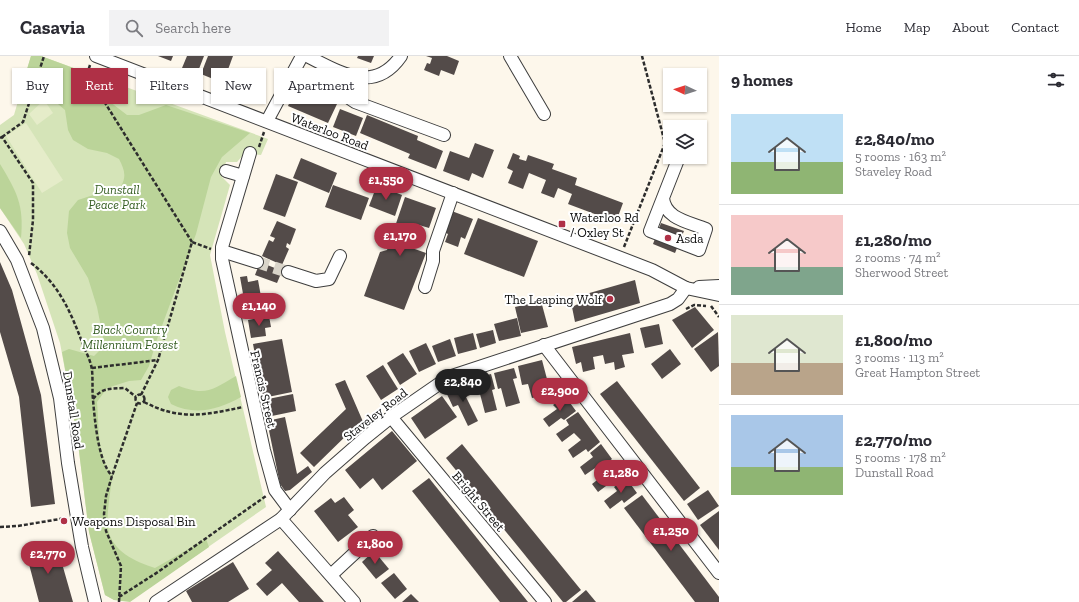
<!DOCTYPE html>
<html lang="en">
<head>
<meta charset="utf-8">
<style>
  body { margin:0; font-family:"Zilla Slab",serif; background:#f2f2f3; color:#2b2b33; height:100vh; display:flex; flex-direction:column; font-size:15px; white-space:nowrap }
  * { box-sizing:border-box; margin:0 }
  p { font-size:13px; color:#7c7c81 }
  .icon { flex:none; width:22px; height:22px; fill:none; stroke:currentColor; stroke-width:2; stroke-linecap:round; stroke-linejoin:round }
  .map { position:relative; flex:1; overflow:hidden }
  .drawer { display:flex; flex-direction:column; background:#fff; width:360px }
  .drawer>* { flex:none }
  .hud { position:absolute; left:12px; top:12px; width:380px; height:36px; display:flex; gap:8px }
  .needle { width:26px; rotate:274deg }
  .controls { position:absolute; left:663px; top:12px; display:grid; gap:8px }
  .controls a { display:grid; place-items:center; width:44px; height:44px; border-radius:0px; background:#fff; box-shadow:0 1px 3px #0004; font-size:20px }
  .price { position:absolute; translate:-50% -34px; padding:0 9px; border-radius:14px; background:#af3046; color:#fff; font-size:13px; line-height:26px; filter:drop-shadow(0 1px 2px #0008) }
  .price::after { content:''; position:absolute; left:50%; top:24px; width:12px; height:9px; margin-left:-6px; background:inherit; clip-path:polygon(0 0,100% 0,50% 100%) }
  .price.selected { background:#222; color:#fff }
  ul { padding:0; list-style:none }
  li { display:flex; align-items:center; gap:12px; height:100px; padding:0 12px }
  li+li { border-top:1px solid #e1e1e2 }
  li span { display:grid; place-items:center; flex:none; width:112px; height:80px; border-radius:0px; color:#555 }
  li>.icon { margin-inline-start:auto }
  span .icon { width:48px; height:48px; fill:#fffc; stroke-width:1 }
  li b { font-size:17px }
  h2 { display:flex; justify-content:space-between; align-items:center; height:48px; padding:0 12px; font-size:17px }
  .chip { padding:0 14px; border-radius:0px; background:#fff; box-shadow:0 1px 3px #0004; font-size:14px; line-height:36px }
  .chip.selected { background:#af3046; color:#fff }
  header { display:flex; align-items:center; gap:24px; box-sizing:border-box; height:56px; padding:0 20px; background:#fff; border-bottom:1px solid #e1e1e2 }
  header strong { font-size:19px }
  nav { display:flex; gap:22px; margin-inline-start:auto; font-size:14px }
  .search { width:280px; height:36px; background:#f2f2f3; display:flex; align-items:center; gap:10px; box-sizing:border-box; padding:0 14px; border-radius:0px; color:#7c7c81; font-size:15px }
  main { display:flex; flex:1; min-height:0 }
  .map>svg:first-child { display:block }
  .green { fill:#d5e4b8 }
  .forest { fill:#bbd499 }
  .pitch { fill:#e5ecc9 }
  .building { fill:#534b49 }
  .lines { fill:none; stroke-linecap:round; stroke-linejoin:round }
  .minor-tunnel { stroke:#d9d4c9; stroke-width:12; stroke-dasharray:12 6; stroke-linecap:butt }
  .minor-casing { stroke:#3e3e3e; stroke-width:14 }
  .path { stroke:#2d2d2d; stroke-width:2.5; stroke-dasharray:4 2; stroke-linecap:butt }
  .minor { stroke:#fff; stroke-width:12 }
  .poi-dot { fill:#af3046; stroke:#fff; stroke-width:1.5 }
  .labels { text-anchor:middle; stroke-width:4; stroke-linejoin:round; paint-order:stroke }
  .street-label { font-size:13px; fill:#0b0b0b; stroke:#fff }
  .park-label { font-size:13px; font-style:italic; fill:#355d22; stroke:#fff }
  .poi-label { font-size:13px; fill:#0b0b0b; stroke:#fff; text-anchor:start }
</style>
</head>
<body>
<header>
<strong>Casavia</strong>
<div class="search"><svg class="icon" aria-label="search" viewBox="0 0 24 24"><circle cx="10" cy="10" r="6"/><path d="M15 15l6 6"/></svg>Search here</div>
<nav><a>Home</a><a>Map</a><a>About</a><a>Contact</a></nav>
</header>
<main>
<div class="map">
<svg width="719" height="546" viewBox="0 0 719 546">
  <rect width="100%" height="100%" fill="#fdf7eb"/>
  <polygon class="green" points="31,0 41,0 268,83 261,99 245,97 237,106 226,106 222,121 230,129 210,199 225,276 266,451 130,545 114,544 105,539 89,476 77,379 60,287 37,218 24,188 0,152 0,69 14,59"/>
  <g class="forest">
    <path d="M31,0H41L76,13L92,32L127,59H139L166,49L250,77L222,101L211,121L196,178L156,286L149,310L141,324L129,325L107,332L97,346C99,367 97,403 112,420C111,434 106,459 108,472C111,495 136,506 155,512L206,483L209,491L130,546L114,544L105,539L89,476L77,379L62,296L69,293L94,300L101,293L103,281L97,251L88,222L70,192L67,177L69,155L78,144L121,130C127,120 124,113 119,103L107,97L88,93L73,84L68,74L65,54L58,48L19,39Z"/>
    <path d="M0,108C17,136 24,149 21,182L0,152Z"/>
    <path d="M236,320L241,341C218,354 195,360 171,348L168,341L171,334L179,330C206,340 212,334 236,320Z"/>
  </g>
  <g class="pitch">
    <polygon points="44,44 53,57 37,69 29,58"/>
    <polygon points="26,67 63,124 42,137 6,80"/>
  </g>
  <g class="building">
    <polygon points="158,0 173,0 171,5"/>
    <polygon points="187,0 204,0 197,18 182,12"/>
    <polygon points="208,0 233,0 223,27 201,18"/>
    <polygon points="358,0 374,0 371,7 357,2"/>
    <polygon points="426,0 447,0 459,5 454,19 441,14 439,20 424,14 427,7 430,8 432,2"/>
    <polygon points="303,15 323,24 316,39 337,48 328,67 288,50"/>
    <polygon points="340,53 363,62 356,80 333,71"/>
    <polygon points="367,59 418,80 417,84 443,95 436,113 408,102 410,98 360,77"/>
    <polygon points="475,87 494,94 483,122 472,117 469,125 443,115 450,95 469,102"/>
    <polygon points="513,97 520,100 519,103 526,105 528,99 554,108 552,113 577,122 575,129 623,147 616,166 568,148 572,138 558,132 554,142 541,137 546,124 529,117 523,133 508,127 513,115 507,112"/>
    <polygon points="301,102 337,117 329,137 293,122"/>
    <polygon points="276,118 298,126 285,161 263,153"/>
    <polygon points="333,129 369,142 361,164 325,151"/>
    <polygon points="377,129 402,139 395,160 369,150"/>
    <polygon points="405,141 436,152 429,172 419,169 414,184 412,192 426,197 404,254 364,240 380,196 387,194"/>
    <polygon points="449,154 473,163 465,183 461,181 458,191 445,186 448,178 442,175"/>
    <polygon points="478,162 538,185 524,221 464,198"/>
    <polygon points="277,165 296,173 290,189 287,187 286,191 289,193 282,209 262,200 269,184 273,186 275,182 270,180"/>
    <polygon points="661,167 684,175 675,197 653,188"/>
    <polygon points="0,206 12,234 41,339 55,448 31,451 19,341 0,276"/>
    <polygon points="260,206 282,215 277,227 255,219"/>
    <polygon points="247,220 248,226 258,224 264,257 247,260 240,221"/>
    <polygon points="635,224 640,247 575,266 572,251 580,247 579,240"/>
    <polygon points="541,245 548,271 521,277 515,251"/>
    <polygon points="695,251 714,274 692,292 672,264"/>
    <polygon points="269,260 271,271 265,272 266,280 251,282 248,264"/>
    <polygon points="517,262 521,280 499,285 494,268"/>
    <polygon points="659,268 663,288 645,292 640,272"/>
    <polygon points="493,274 496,287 480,292 476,278"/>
    <polygon points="718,276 719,310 711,316 694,293"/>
    <polygon points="473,277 477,293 458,298 454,282"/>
    <polygon points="630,277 634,297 622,299 625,311 615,314 614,306 605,308 603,299 593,301 595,313 583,316 581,306 576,308 572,291"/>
    <polygon points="282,283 292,336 263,342 253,288"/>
    <polygon points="450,283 456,300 438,306 432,290"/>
    <polygon points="426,287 436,308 419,316 409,295"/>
    <polygon points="670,293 681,308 662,323 651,308"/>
    <polygon points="403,297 417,318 400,329 387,307"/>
    <polygon points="542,304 547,323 540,324 544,339 532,342 528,328 522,329 518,310"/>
    <polygon points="383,309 398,333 381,344 366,320"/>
    <polygon points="514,312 517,322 513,323 520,347 506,351 501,332 498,333 494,317"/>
    <polygon points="491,318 495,333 492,334 497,354 485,357 480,338 475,339 471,323"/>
    <polygon points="345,324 364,368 354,372 314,411 300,397 346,353 335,328"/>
    <polygon points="617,325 700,432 684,445 600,338"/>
    <polygon points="467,327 472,338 466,341 478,365 468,370 458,349 453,351 446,336"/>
    <polygon points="293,338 296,355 267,361 263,344"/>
    <polygon points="442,340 457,361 425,383 411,362"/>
    <polygon points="565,340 576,355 564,364 561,362 549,371 543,363 557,353 553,349"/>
    <polygon points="578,356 600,386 588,396 586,393 573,402 568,394 581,384 574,377 562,386 556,378 569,369 566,364"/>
    <polygon points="285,361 297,418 308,410 312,416 290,434 285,435 280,428 267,365"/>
    <polygon points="392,375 417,405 382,434 373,422 360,433 345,414"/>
    <polygon points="462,388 581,534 566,546 563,546 446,402"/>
    <polygon points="601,388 612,403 600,413 598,410 585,419 580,411 593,401 590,397"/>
    <polygon points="614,405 625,420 612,430 610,427 598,436 592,428 605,418 602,414"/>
    <polygon points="429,422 528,546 500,546 412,435"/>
    <polygon points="626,422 637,437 624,447 622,444 610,453 604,445 617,435 614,431"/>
    <polygon points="708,434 719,450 698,464 687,448"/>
    <polygon points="642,439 719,541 719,546 695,546 624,452"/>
    <polygon points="344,441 354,454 348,459 358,471 338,486 314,455 331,442 335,447"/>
    <polygon points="719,455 719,494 700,469"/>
    <polygon points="48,487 52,499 59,497 73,546 39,546 25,493"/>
    <polygon points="278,495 324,546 299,546 282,527 267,540 256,528 272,514 265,507"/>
    <polygon points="374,495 389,513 376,523 362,506"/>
    <polygon points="233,506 249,533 228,546 192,546 186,535"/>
    <polygon points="394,517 407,533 395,543 381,527"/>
    <polygon points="586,534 596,546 572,546"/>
    <polygon points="411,538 419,546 402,546"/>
  </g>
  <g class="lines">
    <polyline class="minor-tunnel" points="257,206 288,216"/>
    <g class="minor-casing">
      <g id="minor">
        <polyline points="96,0 652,214 686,232 719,239"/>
        <path d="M307,0C339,16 374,39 401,0"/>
        <polyline points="510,0 544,58"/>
        <polyline points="352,21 349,42 355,46 444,79"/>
        <polyline points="267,65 302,0"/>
        <polyline points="250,97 222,191 222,203 264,394 275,434 290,454"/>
        <polyline points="226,115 243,120"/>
        <path d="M663,142C665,163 689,166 706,173L699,194L650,175L679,101"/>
        <polyline points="0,175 17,204 43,272 60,342 68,407 82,491 95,546"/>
        <polyline points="222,195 257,206"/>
        <polyline points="288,216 316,225 329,223 340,200"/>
        <polyline points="425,231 433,205 433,195 453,137"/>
        <polyline points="699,231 719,230"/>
        <polyline points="544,289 719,517"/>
        <polyline points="391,361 545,546"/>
        <polyline points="281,463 354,546"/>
        <polyline points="331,519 373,480"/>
        <polyline points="156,546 281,463 325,417 365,382 391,361 449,321 670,248 678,243 686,232"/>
      </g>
    </g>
    <g class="path">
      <polyline points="90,9 87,18 192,186"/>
      <polyline points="2,81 23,66 44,0"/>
      <polyline points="0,82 2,81 33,127 33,164 29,200"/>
      <polyline points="259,91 264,76"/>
      <polyline points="624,191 665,87 642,0"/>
      <path d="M31,207C60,229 71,257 84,291C87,298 91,306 92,314C93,324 92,334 93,344C95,365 98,405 112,420"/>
      <polyline points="711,250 719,261"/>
      <polyline points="686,253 694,249 706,250"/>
      <polyline points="92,312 158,304"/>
      <circle cx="140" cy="343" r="4.5"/>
      <polyline points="141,339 158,304 192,186 211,193"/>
      <path d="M93,343C103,331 110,333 125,332L136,341"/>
      <path d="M144,346C181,365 205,359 243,351"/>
      <polyline points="0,471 18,470 66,462"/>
      <polyline points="119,541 158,516 266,440"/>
      <polyline points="119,546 121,510 106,475 104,458 106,440 112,420 137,347"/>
    </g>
    <use href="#minor" class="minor"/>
  </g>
  <g class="poi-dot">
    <rect x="558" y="164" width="8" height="8" rx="2"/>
    <circle cx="668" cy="182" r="4"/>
    <circle cx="610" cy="243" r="4"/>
    <circle cx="64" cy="465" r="4"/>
  </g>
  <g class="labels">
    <g class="street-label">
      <text transform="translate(330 75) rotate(21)" y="5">Waterloo Road</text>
      <text transform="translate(264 333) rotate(77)" y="5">Francis Street</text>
      <text transform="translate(74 354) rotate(81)" y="5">Dunstall Road</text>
      <text transform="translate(375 358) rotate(-38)" y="5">Staveley Road</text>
      <text transform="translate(479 445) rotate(50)" y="5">Bright Street</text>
    </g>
    <g class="park-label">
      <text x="117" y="138">Dunstall<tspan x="117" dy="15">Peace Park</tspan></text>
      <text x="130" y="278">Black Country<tspan x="130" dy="15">Millennium Forest</tspan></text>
    </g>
    <g class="poi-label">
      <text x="570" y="166">Waterloo Rd<tspan x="570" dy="15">/ Oxley St</tspan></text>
      <text x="676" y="187">Asda</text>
      <text x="602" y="248" text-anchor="end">The Leaping Wolf</text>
      <text x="72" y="470">Weapons Disposal Bin</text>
    </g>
  </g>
</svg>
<div class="controls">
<a><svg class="needle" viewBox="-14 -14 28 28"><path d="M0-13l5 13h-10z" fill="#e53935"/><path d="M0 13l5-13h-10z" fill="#7c7c81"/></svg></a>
<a><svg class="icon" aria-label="layers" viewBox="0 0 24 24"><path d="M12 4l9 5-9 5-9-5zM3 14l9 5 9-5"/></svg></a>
</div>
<b class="price" style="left:386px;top:145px">£1,550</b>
<b class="price" style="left:400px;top:201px">£1,170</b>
<b class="price" style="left:259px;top:271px">£1,140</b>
<b class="price selected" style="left:463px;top:347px">£2,840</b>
<b class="price" style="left:560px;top:356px">£2,900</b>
<b class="price" style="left:621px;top:438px">£1,280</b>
<b class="price" style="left:671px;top:496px">£1,250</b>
<b class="price" style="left:375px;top:509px">£1,800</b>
<b class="price" style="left:48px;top:519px">£2,770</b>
<div class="hud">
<a class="chip">Buy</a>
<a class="chip selected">Rent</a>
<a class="chip">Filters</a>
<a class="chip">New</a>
<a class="chip">Apartment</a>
</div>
</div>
<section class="drawer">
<h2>9 homes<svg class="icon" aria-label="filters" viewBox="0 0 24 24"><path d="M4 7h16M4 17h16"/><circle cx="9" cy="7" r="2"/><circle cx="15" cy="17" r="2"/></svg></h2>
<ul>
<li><span style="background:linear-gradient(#bfe0f5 60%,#8fb573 0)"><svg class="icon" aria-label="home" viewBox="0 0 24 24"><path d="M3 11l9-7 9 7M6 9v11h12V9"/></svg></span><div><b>£2,840/mo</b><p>5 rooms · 163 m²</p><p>Staveley Road</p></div></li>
<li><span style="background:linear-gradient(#f6c9c9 65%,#7fa58c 0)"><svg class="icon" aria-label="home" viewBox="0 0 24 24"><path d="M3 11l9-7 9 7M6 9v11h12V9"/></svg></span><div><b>£1,280/mo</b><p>2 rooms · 74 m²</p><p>Sherwood Street</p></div></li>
<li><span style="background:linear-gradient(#dfe7d0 60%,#b9a48a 0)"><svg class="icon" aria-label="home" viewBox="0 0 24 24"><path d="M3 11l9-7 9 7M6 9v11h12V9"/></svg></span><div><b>£1,800/mo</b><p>3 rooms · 113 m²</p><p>Great Hampton Street</p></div></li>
<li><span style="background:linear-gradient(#a9c7e8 65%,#8fb573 0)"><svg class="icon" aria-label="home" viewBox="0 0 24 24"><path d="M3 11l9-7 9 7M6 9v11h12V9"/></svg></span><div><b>£2,770/mo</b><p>5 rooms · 178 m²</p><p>Dunstall Road</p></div></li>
</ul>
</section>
</main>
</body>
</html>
